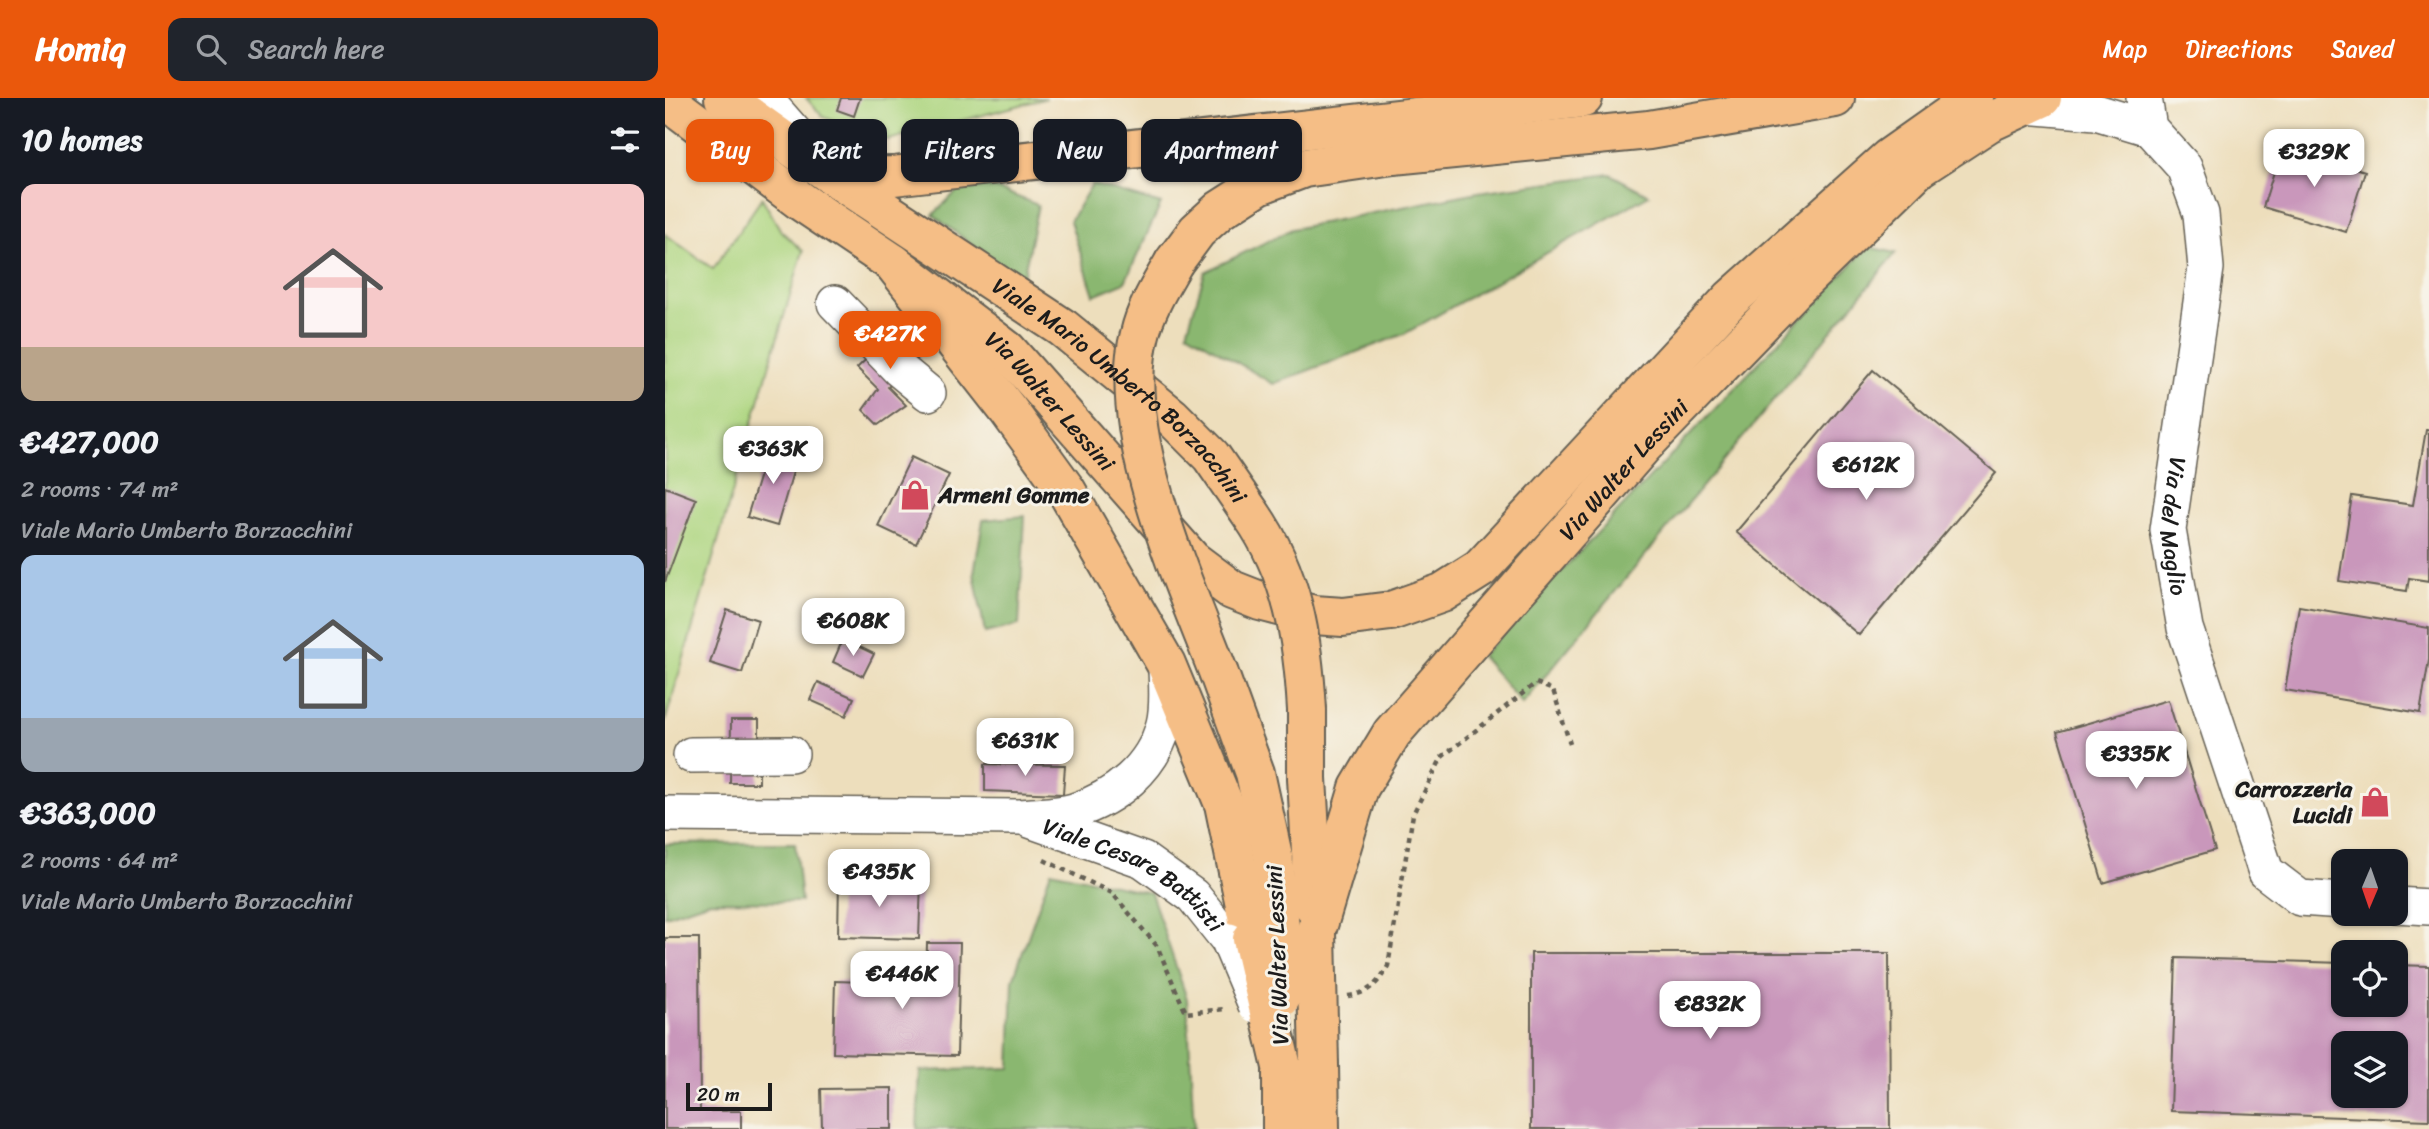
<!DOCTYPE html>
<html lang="en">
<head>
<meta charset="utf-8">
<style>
  body { margin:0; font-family:Sriracha,sans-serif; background:#20242c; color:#f1f3f6; height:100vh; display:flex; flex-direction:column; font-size:26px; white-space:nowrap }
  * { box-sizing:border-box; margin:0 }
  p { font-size:23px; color:#9ea1a6 }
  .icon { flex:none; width:38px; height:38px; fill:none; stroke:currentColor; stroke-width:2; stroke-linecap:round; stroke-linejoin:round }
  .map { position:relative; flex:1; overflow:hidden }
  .sheet { display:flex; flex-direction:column; background:#171b24; width:665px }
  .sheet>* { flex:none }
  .banner { position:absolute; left:21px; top:21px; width:665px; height:63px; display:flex; gap:14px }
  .needle { width:46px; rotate:182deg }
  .fabs { position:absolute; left:1666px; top:751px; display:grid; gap:14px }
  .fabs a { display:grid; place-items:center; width:77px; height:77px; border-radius:14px; background:#171b24; box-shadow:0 2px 5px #0004; font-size:35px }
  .scale { position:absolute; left:21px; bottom:18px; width:86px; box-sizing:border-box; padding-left:7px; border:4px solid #1c1c1c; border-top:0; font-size:19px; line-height:24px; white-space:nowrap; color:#1c1c1c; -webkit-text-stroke:5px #f7f3e8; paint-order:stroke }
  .price { position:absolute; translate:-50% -60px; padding:0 16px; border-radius:14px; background:#fff; color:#222; font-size:23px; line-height:46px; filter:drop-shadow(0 2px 4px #0008) }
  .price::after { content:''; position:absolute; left:50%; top:42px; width:21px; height:16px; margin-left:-10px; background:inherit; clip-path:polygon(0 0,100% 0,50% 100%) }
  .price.selected { background:#ea580c; color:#fff }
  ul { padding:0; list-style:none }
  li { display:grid; align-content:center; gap:14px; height:371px; padding:0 21px }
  li span { display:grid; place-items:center; height:217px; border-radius:14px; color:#555 }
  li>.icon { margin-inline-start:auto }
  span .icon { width:126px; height:126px; fill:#fffc; stroke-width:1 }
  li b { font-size:30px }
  h2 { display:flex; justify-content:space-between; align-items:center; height:84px; padding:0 21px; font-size:30px }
  .pill { padding:0 24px; border-radius:14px; background:#171b24; box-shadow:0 2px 5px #0004; font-size:24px; line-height:63px }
  .pill.selected { background:#ea580c; color:#fff }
  header { display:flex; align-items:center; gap:42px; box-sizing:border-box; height:98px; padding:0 35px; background:#ea580c; color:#fff }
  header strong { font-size:33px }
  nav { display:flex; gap:38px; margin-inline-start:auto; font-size:24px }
  .search { width:490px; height:63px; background:#20242c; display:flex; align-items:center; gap:18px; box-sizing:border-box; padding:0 24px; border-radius:14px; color:#9ea1a6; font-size:26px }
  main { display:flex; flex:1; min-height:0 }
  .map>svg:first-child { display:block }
  .green { fill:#aed681; stroke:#65794e; stroke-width:2 }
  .forest { fill:#8ab76f; stroke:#536a46; stroke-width:2 }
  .building { fill:#c997bb; fill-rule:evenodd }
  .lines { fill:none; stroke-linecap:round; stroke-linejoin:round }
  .minor-casing { stroke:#656054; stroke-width:38 }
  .major-casing { stroke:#656054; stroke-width:42 }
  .path { stroke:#656054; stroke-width:4.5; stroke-dasharray:5 5; stroke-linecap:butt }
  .minor { stroke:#fff; stroke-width:35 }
  .major { stroke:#f5be86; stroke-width:38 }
  .minor-bridge-casing { stroke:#656054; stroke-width:38; stroke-linecap:butt }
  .major-bridge-casing { stroke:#656054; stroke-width:42; stroke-linecap:butt }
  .minor-bridge { stroke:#fff; stroke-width:35 }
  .major-bridge { stroke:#f5be86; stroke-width:38 }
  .labels { text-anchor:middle; stroke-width:6; stroke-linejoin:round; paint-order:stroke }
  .street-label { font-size:23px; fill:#1c1c1c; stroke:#f7f3e8 }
  .poi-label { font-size:23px; font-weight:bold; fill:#1c1c1c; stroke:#f7f3e8; text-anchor:start }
</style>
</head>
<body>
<header>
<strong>Homiq</strong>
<div class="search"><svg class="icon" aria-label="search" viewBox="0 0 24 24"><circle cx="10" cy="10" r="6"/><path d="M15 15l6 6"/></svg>Search here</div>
<nav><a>Map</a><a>Directions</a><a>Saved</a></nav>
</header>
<main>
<section class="sheet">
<h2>10 homes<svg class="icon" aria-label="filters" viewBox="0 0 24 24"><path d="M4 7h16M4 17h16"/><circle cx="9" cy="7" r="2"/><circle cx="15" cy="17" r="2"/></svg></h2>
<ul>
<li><span style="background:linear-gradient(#f6c9c9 75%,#b9a48a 0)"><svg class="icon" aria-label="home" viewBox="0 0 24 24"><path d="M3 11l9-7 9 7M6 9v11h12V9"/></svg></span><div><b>€427,000</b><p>2 rooms · 74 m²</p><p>Viale Mario Umberto Borzacchini</p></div></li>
<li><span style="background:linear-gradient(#a9c7e8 75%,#9aa5b1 0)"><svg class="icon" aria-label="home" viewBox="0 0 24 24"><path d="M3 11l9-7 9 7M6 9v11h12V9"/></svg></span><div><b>€363,000</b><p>2 rooms · 64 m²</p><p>Viale Mario Umberto Borzacchini</p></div></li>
</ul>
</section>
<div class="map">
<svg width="1764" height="1031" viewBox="0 0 1764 1031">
  <rect width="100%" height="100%" fill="#f7f3e8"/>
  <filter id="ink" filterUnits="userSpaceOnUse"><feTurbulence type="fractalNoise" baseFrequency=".0143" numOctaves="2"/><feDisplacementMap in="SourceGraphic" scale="14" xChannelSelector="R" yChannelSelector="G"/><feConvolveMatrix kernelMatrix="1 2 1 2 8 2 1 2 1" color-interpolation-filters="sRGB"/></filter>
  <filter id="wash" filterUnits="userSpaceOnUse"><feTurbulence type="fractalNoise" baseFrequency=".00686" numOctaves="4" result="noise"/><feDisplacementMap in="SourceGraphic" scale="28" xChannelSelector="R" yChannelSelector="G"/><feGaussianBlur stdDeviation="1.57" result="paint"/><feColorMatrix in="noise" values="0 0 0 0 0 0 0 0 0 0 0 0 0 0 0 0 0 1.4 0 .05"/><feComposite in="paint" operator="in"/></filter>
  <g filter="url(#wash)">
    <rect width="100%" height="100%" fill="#eddebc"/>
    <g class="green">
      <polygon points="141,0 382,0 223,42 158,19"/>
      <polygon points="97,100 116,133 138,153 0,624 0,136 48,171"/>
    </g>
    <g class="forest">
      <polygon points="945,76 984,97 739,236 608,286 522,234 540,174 627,131 813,94"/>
      <polygon points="305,80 373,107 357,185 268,117"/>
      <polygon points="427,86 496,106 460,184 429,197 405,123"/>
      <polygon points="1203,149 1231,155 857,606 816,558"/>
      <polygon points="360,418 354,527 320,535 309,475 318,422"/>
      <polygon points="130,745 136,804 45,803 0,818 0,746"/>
      <polygon points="386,773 486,795 522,901 529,1031 252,1031 255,973 345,970 348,882"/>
    </g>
    <g id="blocks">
      <g class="building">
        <polygon points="176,0 195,0 189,18 172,12"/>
        <polygon points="1617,48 1700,73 1681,134 1598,109"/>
        <polygon points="239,225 264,249 223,289 241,307 213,327 198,312 213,291 192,270"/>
        <polygon points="1208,272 1331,375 1194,537 1071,434"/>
        <polygon points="1761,332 1764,332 1764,483 1744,480 1742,493 1674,483 1687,398 1748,407"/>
        <polygon points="104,347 133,357 112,428 82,419"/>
        <polygon points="246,359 284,377 251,446 213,428"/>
        <polygon points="0,389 31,401 0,484"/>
        <polygon points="1634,508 1764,530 1764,562 1755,615 1620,592"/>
        <polygon points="62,512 93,522 77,575 45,565"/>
        <polygon points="178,541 209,556 198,578 168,564"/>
        <polygon points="153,584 189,600 181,618 145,602"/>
        <polygon points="1503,602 1550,752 1438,785 1392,634"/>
        <polygon points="66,622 94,622 94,685 65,685"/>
        <polygon points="320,666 400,667 398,696 320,693"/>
        <polygon points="174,781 256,783 254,841 173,839"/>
        <polygon points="0,840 34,840 35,1013 76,1013 76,1031 0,1031"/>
        <polygon points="262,845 295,845 292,958 168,955 170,883 261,886"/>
        <polygon points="866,855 1224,855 1225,1031 866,1031"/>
        <path d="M1511,860L1678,865V906H1731V867L1764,868V1022L1506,1013ZM1678,945H1731V998H1678Z"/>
        <polygon points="227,990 227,1031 157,1031 156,991"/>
      </g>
    </g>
  </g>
  <g filter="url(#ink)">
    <use href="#blocks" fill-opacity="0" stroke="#656054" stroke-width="2"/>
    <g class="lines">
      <g class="minor-casing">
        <g id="minor">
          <polyline points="99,0 143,50"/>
          <path id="s1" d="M1479,0L1484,30L1519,69L1536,116L1541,170L1503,432L1520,530L1601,774L1635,800L1678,803"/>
          <polyline points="1360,8 1431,14 1484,30"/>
          <polyline points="170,205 234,271 263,295"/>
          <polyline points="26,657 126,656"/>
          <path d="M0,716L355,719C372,717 392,718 409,713C450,700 488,670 499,626C504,607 501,585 501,566"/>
          <path id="s2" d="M365,722L478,762L528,798L564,843"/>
          <polyline points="1731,807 1764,809"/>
        </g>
      </g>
      <g class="major-casing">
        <g id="major">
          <path id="s3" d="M59,0L169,79L398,230L507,319L546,358L586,416"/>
          <polyline points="0,1 137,104 228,165 343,312 401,392 501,566 559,706 587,841"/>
          <polyline points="169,79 228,78 918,0"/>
          <polyline points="509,164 532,133 555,112 594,87 639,70 728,57 984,32 1170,0"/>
          <path id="s4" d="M228,165L342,252L527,462L567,492L595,503L649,517L678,519L726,513L777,495L815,471L1066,201L1224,60L1309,0"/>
          <polyline points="554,576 590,675 608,758 616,839"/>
          <polyline points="642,612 642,680 649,808"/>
          <path id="s5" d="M651,834L694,690L727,635L978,348L1129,192L1254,70L1323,25L1377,0"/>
          <polyline points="654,967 655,1031"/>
          <polyline points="617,969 617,1031"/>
        </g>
      </g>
      <g class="path">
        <polyline points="379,762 447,795 492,848 521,915 560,911"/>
        <path d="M683,898C704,895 713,886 723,868L748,716L777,659L871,585L888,592L905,646"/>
      </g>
      <use href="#minor" class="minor"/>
      <use href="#major" class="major"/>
      <g class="minor-bridge-casing">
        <polyline id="minor-bridge" points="564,843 591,907"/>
      </g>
      <g class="major-bridge-casing">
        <g id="major-bridge">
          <path d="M509,164C496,187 481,210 475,236C449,333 519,484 554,576"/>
          <path d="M586,416C628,476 638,541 642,612"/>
          <polyline points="651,834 654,967"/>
          <polyline points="616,839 616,900"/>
          <polyline points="587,841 617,969"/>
        </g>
      </g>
      <use href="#minor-bridge" class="minor-bridge"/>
      <use href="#major-bridge" class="major-bridge"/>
    </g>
  </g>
  <defs>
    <g id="shop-bare" transform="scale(2.415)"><path d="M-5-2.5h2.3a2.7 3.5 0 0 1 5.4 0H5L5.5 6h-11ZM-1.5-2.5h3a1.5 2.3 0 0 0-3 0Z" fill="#d1495b" stroke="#f7f3e8" stroke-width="2.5" paint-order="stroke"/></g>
  </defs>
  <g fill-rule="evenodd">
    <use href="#shop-bare" x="250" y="397"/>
    <use href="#shop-bare" x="1710" y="704"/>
  </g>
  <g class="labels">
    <g class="street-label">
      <text dy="8" stroke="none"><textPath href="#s3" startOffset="494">Viale Mario Umberto Borzacchini</textPath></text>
      <text dy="8" stroke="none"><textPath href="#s4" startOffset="210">Via Walter Lessini</textPath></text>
      <text dy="8" stroke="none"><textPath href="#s5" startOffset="565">Via Walter Lessini</textPath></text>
      <text dy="8" stroke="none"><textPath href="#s1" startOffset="448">Via del Maglio</textPath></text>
      <text dy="8" stroke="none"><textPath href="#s2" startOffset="119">Viale Cesare Battisti</textPath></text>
      <text transform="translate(612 857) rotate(-92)" y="8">Via Walter Lessini</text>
    </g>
    <g class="poi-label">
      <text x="273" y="405">Armeni Gomme</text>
      <text x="1687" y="699" text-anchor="end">Carrozzeria<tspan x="1687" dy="26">Lucidi</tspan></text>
    </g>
  </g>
</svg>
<div class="fabs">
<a><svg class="needle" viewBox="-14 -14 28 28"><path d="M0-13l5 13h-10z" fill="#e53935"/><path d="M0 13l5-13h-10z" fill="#9ea1a6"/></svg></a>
<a><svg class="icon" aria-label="locate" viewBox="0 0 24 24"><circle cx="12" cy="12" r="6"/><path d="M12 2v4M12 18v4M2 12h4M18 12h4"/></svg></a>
<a><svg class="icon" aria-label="layers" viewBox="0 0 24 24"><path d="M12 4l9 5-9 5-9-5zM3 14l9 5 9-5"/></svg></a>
</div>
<div class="scale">20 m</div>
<b class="price" style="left:1649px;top:91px">€329K</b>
<b class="price selected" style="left:225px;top:273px">€427K</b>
<b class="price" style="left:108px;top:388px">€363K</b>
<b class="price" style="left:1201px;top:404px">€612K</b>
<b class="price" style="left:188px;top:560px">€608K</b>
<b class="price" style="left:360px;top:680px">€631K</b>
<b class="price" style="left:1471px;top:693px">€335K</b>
<b class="price" style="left:214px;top:811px">€435K</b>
<b class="price" style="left:237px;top:913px">€446K</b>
<b class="price" style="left:1045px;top:943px">€832K</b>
<div class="banner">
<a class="pill selected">Buy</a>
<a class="pill">Rent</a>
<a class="pill">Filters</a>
<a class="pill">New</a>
<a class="pill">Apartment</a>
</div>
</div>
</main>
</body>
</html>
